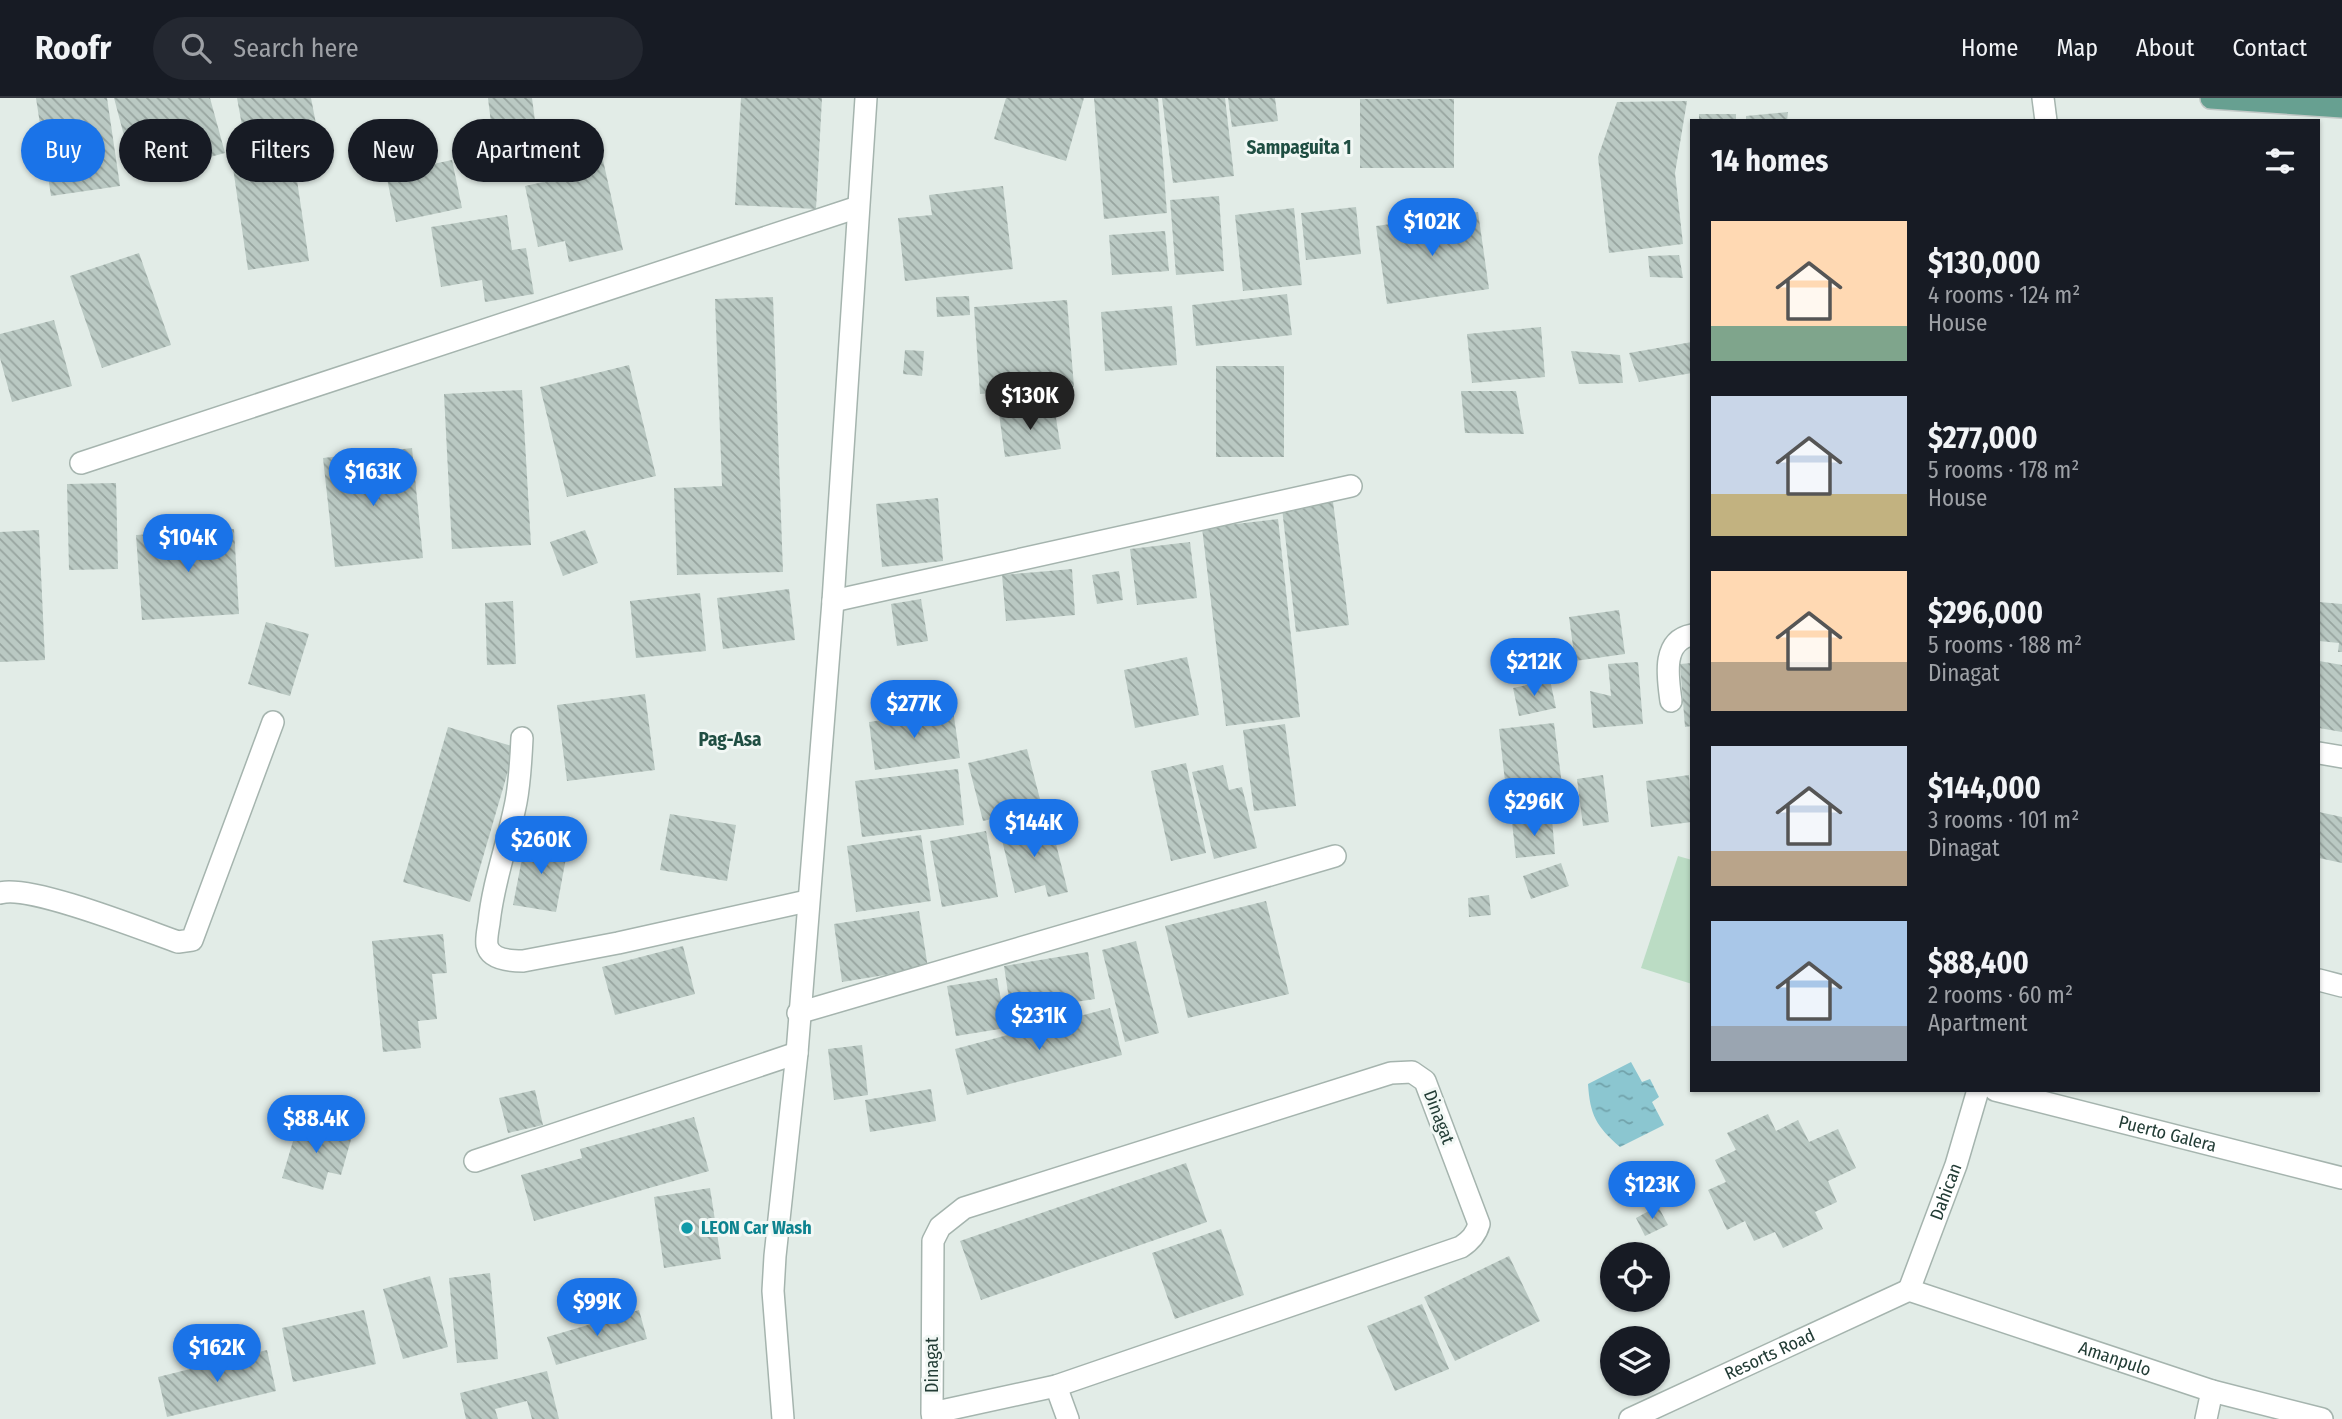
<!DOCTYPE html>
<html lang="en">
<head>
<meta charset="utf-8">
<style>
  body { margin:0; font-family:"Fira Sans Condensed",sans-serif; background:#242831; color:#f1f3f6; height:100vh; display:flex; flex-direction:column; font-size:26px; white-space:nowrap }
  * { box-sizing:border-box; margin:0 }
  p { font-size:23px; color:#9ea1a6 }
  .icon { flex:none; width:38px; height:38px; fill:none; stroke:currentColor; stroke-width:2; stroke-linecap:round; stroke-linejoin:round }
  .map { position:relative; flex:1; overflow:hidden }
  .drawer { position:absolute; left:1690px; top:21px; width:630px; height:973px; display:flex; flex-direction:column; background:#171b24; border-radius:0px; box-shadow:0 2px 5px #0004 }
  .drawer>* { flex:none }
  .top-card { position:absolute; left:21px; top:21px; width:665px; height:63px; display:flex; gap:14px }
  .buttons { position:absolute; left:1600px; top:1144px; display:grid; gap:14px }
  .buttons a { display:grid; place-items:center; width:70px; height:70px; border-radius:50%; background:#171b24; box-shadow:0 2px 5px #0004; font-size:35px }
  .price { position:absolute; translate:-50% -60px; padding:0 16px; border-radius:24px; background:#1a73e8; color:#fff; font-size:23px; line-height:46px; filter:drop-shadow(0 2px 4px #0008) }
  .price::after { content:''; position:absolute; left:50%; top:42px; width:21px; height:16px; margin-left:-10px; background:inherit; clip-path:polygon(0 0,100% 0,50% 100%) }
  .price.current { background:#222; color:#fff }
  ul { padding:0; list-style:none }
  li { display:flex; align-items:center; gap:21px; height:175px; padding:0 21px }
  li span { display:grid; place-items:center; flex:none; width:196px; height:140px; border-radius:0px; color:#555 }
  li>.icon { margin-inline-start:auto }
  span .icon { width:84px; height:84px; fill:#fffc; stroke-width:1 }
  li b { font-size:30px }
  h2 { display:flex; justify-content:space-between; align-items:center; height:84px; padding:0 21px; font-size:30px }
  .tag { padding:0 24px; border-radius:32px; background:#171b24; box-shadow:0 2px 5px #0004; font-size:24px; line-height:63px }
  .tag.current { background:#1a73e8; color:#fff }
  header { display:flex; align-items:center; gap:42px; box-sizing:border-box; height:98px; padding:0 35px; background:#171b24; border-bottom:2px solid #363941 }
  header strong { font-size:33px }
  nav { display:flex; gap:38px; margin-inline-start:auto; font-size:24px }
  .search { width:490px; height:63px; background:#242831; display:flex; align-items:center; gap:18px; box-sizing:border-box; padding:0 24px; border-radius:38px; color:#9ea1a6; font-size:26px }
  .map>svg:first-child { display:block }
  .pitch { fill:#bbdcc4 }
  .water { fill:url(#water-ripples) }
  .building { fill:url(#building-back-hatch) }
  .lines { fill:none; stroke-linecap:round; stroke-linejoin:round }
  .minor-casing { stroke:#a5b4ae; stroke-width:24 }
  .major-casing { stroke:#c1c8c6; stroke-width:24 }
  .minor { stroke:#fff; stroke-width:21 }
  .major { stroke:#67a091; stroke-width:21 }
  .culture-dot { fill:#0f9aa8; stroke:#f2f8f5; stroke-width:2.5 }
  .labels { text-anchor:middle; stroke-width:6; stroke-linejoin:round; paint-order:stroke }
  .street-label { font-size:18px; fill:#223c35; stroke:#f2f8f5 }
  .culture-label { font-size:18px; font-weight:bold; fill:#0d838f; stroke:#f2f8f5; text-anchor:start }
  .neighbourhood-label { font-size:19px; font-weight:bold; fill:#1f4e42; stroke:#f2f8f5 }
</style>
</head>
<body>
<header>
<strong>Roofr</strong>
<div class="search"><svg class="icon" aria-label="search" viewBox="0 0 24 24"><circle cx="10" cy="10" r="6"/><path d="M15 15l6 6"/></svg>Search here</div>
<nav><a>Home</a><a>Map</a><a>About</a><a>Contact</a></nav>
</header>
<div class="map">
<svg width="2342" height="1321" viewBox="0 0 2342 1321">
  <defs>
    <pattern id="water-ripples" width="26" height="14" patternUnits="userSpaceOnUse" patternTransform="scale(1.75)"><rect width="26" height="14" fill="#8bc6d0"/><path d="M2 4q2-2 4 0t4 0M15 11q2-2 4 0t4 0" fill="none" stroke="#71a2aa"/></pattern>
    <pattern id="building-back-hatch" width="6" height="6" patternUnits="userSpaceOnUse" patternTransform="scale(1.75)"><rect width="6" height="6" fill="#bac9c3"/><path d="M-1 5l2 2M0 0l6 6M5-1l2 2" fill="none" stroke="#97a49f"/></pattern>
  </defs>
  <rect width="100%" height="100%" fill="#e2ece7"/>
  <polygon class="pitch" points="1678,758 1692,762 1692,886 1641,870"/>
  <path class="water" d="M1631,964L1642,984L1650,981L1659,999L1652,1004L1664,1027L1620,1049C1596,1028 1590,1017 1588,986Z"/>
  <g class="building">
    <polygon points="36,0 107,0 120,88 51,98"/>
    <polygon points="114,0 210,0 225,55 135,79"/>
    <polygon points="237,0 311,0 317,31 245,44"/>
    <polygon points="488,0 532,0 540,61 496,67"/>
    <polygon points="741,0 822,0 816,111 735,107"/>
    <polygon points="1006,0 1084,0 1066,63 994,41"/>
    <polygon points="1094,0 1158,0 1167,115 1104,121"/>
    <polygon points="1162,0 1225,0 1234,78 1173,85"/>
    <polygon points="1228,0 1275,0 1278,23 1232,29"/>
    <rect x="1360" y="1" width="94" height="69"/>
    <polygon points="1687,3 1675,75 1683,146 1609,155 1598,59 1617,4"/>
    <polygon points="1788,14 1787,23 1746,23 1746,18"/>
    <rect x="1699" y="16" width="37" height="7"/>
    <polygon points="601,53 623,152 569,164 565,143 538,149 525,88 548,83 545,66"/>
    <polygon points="294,62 309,163 248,172 233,70"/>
    <polygon points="452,62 462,110 396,124 386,76"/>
    <polygon points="1003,88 1013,171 905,183 898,120 932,117 929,97"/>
    <polygon points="1219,98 1224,173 1176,177 1170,102"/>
    <polygon points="1356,109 1361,156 1306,162 1301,115"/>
    <polygon points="1294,110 1302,187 1243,193 1235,117"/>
    <polygon points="1478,114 1489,191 1387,206 1376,128"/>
    <polygon points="507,117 512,152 526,150 534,196 485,204 482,182 441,189 431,129"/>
    <polygon points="1165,133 1169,173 1112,177 1109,137"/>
    <polygon points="139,155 171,247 102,270 70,178"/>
    <polygon points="1679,157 1683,180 1650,179 1648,158"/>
    <polygon points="1287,196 1292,237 1196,248 1192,207"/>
    <polygon points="969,198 970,217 937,219 936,199"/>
    <polygon points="773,199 783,474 677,477 674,390 722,388 715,201"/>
    <polygon points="1067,202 1074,289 980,296 974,209"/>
    <polygon points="1172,208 1177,267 1105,273 1101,214"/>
    <polygon points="54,222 72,288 12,304 0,260 0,236"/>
    <polygon points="1541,229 1545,279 1472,285 1467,236"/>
    <polygon points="1692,244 1692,275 1639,284 1629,255"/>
    <polygon points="905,252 924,253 922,278 903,276"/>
    <polygon points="1571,253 1620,257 1623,285 1579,286"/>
    <polygon points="629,267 656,378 567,399 540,289"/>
    <rect x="1216" y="268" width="68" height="91"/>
    <polygon points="522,292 531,447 452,451 444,296"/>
    <polygon points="1461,293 1516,293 1524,336 1465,335"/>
    <polygon points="1054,308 1061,351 1005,359 999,316"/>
    <polygon points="412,350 423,460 335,469 323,360"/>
    <polygon points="116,385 118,471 69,472 67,386"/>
    <polygon points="938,400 943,463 882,469 876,406"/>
    <polygon points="1333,404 1349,527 1296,534 1282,410"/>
    <polygon points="1278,421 1300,619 1226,628 1202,430"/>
    <polygon points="234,431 239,516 142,522 136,437"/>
    <polygon points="39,432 45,562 0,564 0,434"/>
    <polygon points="585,432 598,465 563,478 550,444"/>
    <polygon points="1190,444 1197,500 1137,507 1130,451"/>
    <polygon points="1072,471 1075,517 1006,523 1002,477"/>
    <polygon points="1119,473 1123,502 1097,506 1092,477"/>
    <polygon points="789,491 795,542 723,551 717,500"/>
    <polygon points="700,495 706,553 636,560 630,503"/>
    <polygon points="921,501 928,543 897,548 891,506"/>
    <polygon points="513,503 516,566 487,567 485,505"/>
    <polygon points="2319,504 2342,506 2342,554 2338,554 2339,545 2319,543"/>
    <polygon points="1619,512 1625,556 1575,563 1569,519"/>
    <polygon points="266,524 309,536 290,598 248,586"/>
    <polygon points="1187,559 1199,617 1135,630 1124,572"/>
    <polygon points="2319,563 2342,567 2342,634 2319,630"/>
    <polygon points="1638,564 1643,626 1593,630 1590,593 1611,598 1608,566"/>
    <polygon points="1692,565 1692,628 1685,629 1680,566"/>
    <polygon points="1550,582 1556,610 1519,618 1513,590"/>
    <polygon points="645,596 655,672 567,683 557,607"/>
    <polygon points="953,612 960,660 875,672 869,624"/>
    <polygon points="1554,625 1564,702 1508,709 1499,631"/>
    <polygon points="1285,626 1296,708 1254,713 1243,632"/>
    <polygon points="448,629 515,649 470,804 403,784"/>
    <polygon points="1027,651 1042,709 983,723 968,665"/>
    <polygon points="1186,665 1206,755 1171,763 1151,673"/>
    <polygon points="1223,667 1229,692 1242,689 1257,750 1214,761 1192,674"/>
    <polygon points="958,671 964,727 862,739 855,683"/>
    <polygon points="1603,677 1609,724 1583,728 1577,681"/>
    <polygon points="1689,677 1692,724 1651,729 1646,683"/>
    <polygon points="2319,714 2342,719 2342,765 2319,760"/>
    <polygon points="670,716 736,727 727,783 660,772"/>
    <polygon points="1552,721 1555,756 1516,760 1512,724"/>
    <polygon points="1050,722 1068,794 1048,799 1045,787 1015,795 1000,734"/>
    <polygon points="986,733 998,799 942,809 930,743"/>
    <polygon points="921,737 931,803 856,814 847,748"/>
    <polygon points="526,740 568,749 556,814 513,807"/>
    <polygon points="1561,765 1569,788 1531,801 1523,778"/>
    <polygon points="1489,797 1491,817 1469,819 1468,800"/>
    <polygon points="1266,803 1289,896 1188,920 1165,828"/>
    <polygon points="919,813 928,870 842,884 834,826"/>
    <polygon points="443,836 447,875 432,876 437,921 418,923 421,950 383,954 372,843"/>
    <polygon points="1136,843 1159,935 1125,944 1102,852"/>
    <polygon points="683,848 695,896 615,917 602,869"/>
    <polygon points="1088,854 1095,901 1011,914 1004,868"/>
    <polygon points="997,880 1006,930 956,938 947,888"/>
    <polygon points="1110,910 1122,957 967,997 955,951"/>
    <polygon points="862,947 868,997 834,1002 828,951"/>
    <polygon points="931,991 936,1023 870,1034 865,1002"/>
    <polygon points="535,992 543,1027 508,1035 499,1000"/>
    <polygon points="1768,1016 1776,1033 1798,1022 1809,1044 1838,1031 1856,1070 1828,1083 1837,1104 1815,1114 1823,1131 1783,1150 1775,1134 1754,1143 1745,1123 1727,1132 1708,1092 1726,1084 1715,1062 1736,1052 1727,1035"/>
    <polygon points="694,1019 709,1073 534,1123 521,1077 582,1060 580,1051"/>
    <polygon points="299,1023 352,1038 341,1077 328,1074 323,1092 282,1080"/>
    <polygon points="1186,1065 1207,1124 981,1202 960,1143"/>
    <polygon points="710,1090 721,1161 664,1170 654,1099"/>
    <polygon points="1658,1108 1668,1127 1645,1138 1636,1120"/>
    <polygon points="1221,1131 1244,1197 1175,1221 1152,1155"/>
    <polygon points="1509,1158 1540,1223 1455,1263 1424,1199"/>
    <polygon points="490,1175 498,1261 457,1265 449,1180"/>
    <polygon points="430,1178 448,1249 403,1261 383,1191"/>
    <polygon points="1422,1206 1449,1271 1395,1293 1367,1228"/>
    <polygon points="364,1212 376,1266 293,1284 282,1230"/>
    <polygon points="639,1212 647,1241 556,1267 547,1239"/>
    <polygon points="267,1252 276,1293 167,1319 158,1279"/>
    <polygon points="547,1273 559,1321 532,1321 527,1303 495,1311 498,1321 466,1321 460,1295"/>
  </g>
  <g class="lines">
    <g class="minor-casing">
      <g id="minor">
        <polyline points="2043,0 2046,23"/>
        <polyline points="81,365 858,109"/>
        <polyline points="833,503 1351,388"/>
        <path d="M1671,603C1668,580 1661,543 1692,537"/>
        <path d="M522,640C521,661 520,683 516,704C508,745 493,784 489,825C488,831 486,841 487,847C490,862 511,863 523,863L618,845L807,803"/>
        <polyline points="2319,655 2342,659"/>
        <path d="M0,795C29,786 144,832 178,844L192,842L273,624"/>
        <polyline points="2319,882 2342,888"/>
        <polyline points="798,915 1335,758"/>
        <path id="s1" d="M1995,992L2342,1080"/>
        <polyline points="475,1063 797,955"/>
        <path id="s2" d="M1909,1192L2212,1293L2322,1321"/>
        <path id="s3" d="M1909,1192L1956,1067L1978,992"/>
        <polyline points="1056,1288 1068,1321"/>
        <path d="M932,1315L1056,1288L1461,1149C1470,1143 1476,1137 1479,1126L1425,983L1412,974L1391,975L964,1110L940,1129L933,1143L932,1315L933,1321"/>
        <polyline points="783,1321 773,1193 775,1158 797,955 833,503 866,0"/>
        <path id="s4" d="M1630,1321L1909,1192"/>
        <polyline points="2206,1321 2212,1293"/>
      </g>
    </g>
    <g class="major-casing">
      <polyline id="major" points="2211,0 2342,9"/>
    </g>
    <use href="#minor" class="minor"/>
    <use href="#major" class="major"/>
  </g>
  <circle class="culture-dot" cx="687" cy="1130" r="7"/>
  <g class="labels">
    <g class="street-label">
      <text transform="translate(1439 1019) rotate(69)" y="6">Dinagat</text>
      <text dy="6" stroke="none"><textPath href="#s1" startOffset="178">Puerto Galera</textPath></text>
      <text dy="6" stroke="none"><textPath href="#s3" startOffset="105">Dahican</textPath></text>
      <text dy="6" stroke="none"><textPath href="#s4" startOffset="154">Resorts Road</textPath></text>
      <text dy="6" stroke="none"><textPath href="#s2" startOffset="217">Amanpulo</textPath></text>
      <text transform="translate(932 1267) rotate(-90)" y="6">Dinagat</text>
    </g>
    <g class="culture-label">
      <text x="701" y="1136">LEON Car Wash</text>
    </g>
    <g class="neighbourhood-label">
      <text x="1299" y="56">Sampaguita 1</text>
      <text x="730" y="648">Pag-Asa</text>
    </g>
  </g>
</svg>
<div class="buttons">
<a><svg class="icon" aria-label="locate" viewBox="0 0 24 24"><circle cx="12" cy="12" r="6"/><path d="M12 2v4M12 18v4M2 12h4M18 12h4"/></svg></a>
<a><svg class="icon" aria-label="layers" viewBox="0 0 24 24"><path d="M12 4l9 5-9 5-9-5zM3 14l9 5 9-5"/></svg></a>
</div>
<b class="price" style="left:1432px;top:160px">$102K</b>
<b class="price current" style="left:1030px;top:334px">$130K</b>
<b class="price" style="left:373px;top:410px">$163K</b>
<b class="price" style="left:188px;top:476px">$104K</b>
<b class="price" style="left:1534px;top:600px">$212K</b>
<b class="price" style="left:914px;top:642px">$277K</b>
<b class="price" style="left:1534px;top:740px">$296K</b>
<b class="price" style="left:1034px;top:761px">$144K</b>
<b class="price" style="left:541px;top:778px">$260K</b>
<b class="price" style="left:1039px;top:954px">$231K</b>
<b class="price" style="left:316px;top:1057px">$88.4K</b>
<b class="price" style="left:1652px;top:1123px">$123K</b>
<b class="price" style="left:597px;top:1240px">$99K</b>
<b class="price" style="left:217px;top:1286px">$162K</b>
<div class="top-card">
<a class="tag current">Buy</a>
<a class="tag">Rent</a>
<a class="tag">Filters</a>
<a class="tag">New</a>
<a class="tag">Apartment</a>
</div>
<section class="drawer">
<h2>14 homes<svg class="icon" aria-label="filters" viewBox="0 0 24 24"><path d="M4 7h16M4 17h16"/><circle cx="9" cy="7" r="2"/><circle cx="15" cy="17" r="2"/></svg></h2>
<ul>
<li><span style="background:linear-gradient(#ffd9b3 75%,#7fa58c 0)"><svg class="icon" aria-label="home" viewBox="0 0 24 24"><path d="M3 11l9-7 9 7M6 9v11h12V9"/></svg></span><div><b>$130,000</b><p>4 rooms · 124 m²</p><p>House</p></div></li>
<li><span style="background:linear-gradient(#c9d6e8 70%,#c2b280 0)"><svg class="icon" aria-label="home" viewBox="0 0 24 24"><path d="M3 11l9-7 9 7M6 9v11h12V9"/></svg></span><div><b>$277,000</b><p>5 rooms · 178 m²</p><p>House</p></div></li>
<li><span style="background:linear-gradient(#ffd9b3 65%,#b9a48a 0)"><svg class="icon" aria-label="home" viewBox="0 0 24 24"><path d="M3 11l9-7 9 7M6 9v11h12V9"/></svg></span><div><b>$296,000</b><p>5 rooms · 188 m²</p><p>Dinagat</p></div></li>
<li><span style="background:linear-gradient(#c9d6e8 75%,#b9a48a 0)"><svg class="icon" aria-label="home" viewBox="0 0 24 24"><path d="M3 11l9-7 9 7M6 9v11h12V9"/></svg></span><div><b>$144,000</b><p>3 rooms · 101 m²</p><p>Dinagat</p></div></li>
<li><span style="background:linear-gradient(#a9c7e8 75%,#9aa5b1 0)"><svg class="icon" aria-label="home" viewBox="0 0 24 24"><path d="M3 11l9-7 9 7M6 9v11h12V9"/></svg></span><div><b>$88,400</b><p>2 rooms · 60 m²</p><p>Apartment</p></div></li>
</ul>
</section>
</div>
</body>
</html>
